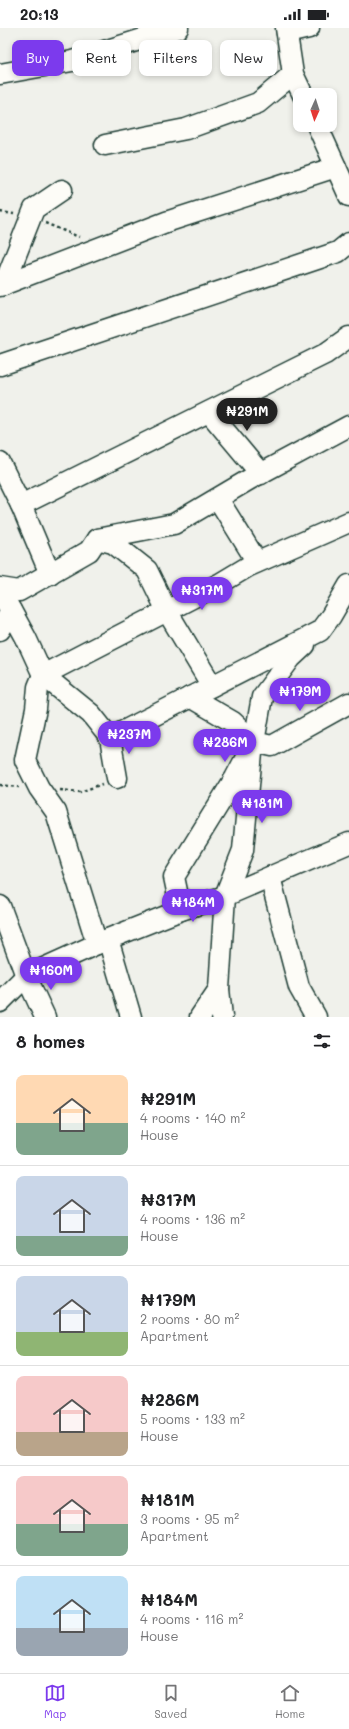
<!DOCTYPE html>
<html lang="en">
<head>
<meta charset="utf-8">
<style>
  body { margin:0; font-family:Mali,sans-serif; background:#f2f2f2; color:#202124; height:100vh; display:flex; flex-direction:column; font-size:15px; white-space:nowrap }
  * { box-sizing:border-box; margin:0 }
  p { font-size:13px; color:#757577 }
  .icon { flex:none; width:22px; height:22px; fill:none; stroke:currentColor; stroke-width:2; stroke-linecap:round; stroke-linejoin:round }
  .map { position:relative; height:989px; overflow:hidden }
  .sheet { display:flex; flex-direction:column; background:#fff; flex:1 }
  .sheet>* { flex:none }
  .top-card { position:absolute; left:12px; top:12px; width:325px; height:36px; display:flex; gap:8px }
  .needle { width:26px; rotate:183deg }
  .tools { position:absolute; left:293px; top:60px; display:grid; gap:8px }
  .tools a { display:grid; place-items:center; width:44px; height:44px; border-radius:8px; background:#fff; box-shadow:0 2px 6px #0003; font-size:20px }
  .price { position:absolute; translate:-50% -34px; padding:0 9px; border-radius:14px; background:#7c3aed; color:#fff; font-size:13px; line-height:26px; filter:drop-shadow(0 1px 2px #0008) }
  .price::after { content:''; position:absolute; left:50%; top:24px; width:12px; height:9px; margin-left:-6px; background:inherit; clip-path:polygon(0 0,100% 0,50% 100%) }
  .price.current { background:#222; color:#fff }
  ul { padding:0; list-style:none }
  li { display:flex; align-items:center; gap:12px; height:100px; padding:0 16px }
  li+li { border-top:1px solid #e0e0e0 }
  li span { display:grid; place-items:center; flex:none; width:112px; height:80px; border-radius:8px; color:#555 }
  li>.icon { margin-inline-start:auto }
  span .icon { width:48px; height:48px; fill:#fffc; stroke-width:1 }
  li b { font-size:17px }
  h2 { display:flex; justify-content:space-between; align-items:center; height:48px; padding:0 16px; font-size:17px }
  .chip { padding:0 14px; border-radius:8px; background:#fff; box-shadow:0 2px 6px #0003; font-size:14px; line-height:36px }
  .chip.current { background:#7c3aed; color:#fff }
  .status { display:flex; justify-content:space-between; align-items:center; height:28px; padding:0 20px; background:#fff; direction:ltr }
  .status svg { height:11px; fill:currentColor }
  .tabs { display:flex; justify-content:space-around; align-items:center; height:56px; border-top:1px solid #e0e0e0; background:#fff; font-size:11px; color:#757577 }
  .tabs a { display:grid; justify-items:center; gap:2px }
  .tabs .current { color:#7c3aed }
  .map>svg:first-child { display:block }
  .lines { fill:none; stroke-linecap:round; stroke-linejoin:round }
  .minor-casing { stroke:#1f3d34; stroke-width:23 }
  .path { stroke:#1f3d34; stroke-width:2.5; stroke-dasharray:3 3; stroke-linecap:butt }
  .minor { stroke:#fdfcf7; stroke-width:20 }
</style>
</head>
<body>
<div class="status"><b>20:13</b><svg viewBox="0 0 49 12"><path d="M0 12V9h3v3zM5 12V6h3v6zM10 12V3h3v9zM15 12V0h3v12zM26 1h20v11H26zM47 4h2v5h-2z"/></svg></div>
<div class="map">
<svg width="349" height="989" viewBox="0 0 349 989">
  <rect width="100%" height="100%" fill="#f0f1eb"/>
  <filter id="ink" filterUnits="userSpaceOnUse"><feTurbulence type="fractalNoise" baseFrequency=".025" numOctaves="2"/><feDisplacementMap in="SourceGraphic" scale="8" xChannelSelector="R" yChannelSelector="G"/><feConvolveMatrix kernelMatrix="1 2 1 2 8 2 1 2 1" color-interpolation-filters="sRGB"/></filter>
  <g filter="url(#ink)">
    <g class="lines">
      <g class="minor-casing">
        <g id="minor">
          <polyline points="286,0 293,46 303,67"/>
          <polyline points="287,5 309,0"/>
          <polyline points="0,46 72,33 178,0"/>
          <polyline points="317,97 349,168"/>
          <polyline points="105,117 186,101 258,75 293,46"/>
          <polyline points="4,257 34,181 62,162"/>
          <polyline points="0,258 166,194 336,139"/>
          <polyline points="0,337 338,224 349,215"/>
          <polyline points="209,384 261,446"/>
          <polyline points="0,435 21,477"/>
          <polyline points="218,471 257,534"/>
          <polyline points="97,511 113,515 147,542 167,583 212,658"/>
          <polyline points="50,546 21,477 325,326 349,309"/>
          <polyline points="0,560 19,563 89,523 97,511 174,496 250,451 349,398"/>
          <polyline points="0,567 8,577 26,610 43,647 91,686 110,710 320,603 331,588 349,557"/>
          <polyline points="0,602 11,583"/>
          <polyline points="190,669 233,694 254,714 272,718 349,675"/>
          <polyline points="110,710 117,750"/>
          <polyline points="270,849 299,959 316,989"/>
          <polyline points="0,878 26,948 45,989"/>
          <polyline points="181,882 174,849 235,750 254,714 262,669 291,630 305,617"/>
          <polyline points="108,911 131,989"/>
          <polyline points="97,916 56,784 39,760 25,732 36,681 38,659 43,647 219,556 249,538 349,494"/>
          <polyline points="0,974 26,948 108,911 181,882 225,868 349,815"/>
          <polyline points="200,989 219,961"/>
          <polyline points="222,989 219,961 225,868 243,822 252,725"/>
        </g>
      </g>
      <g class="path">
        <polyline points="0,184 14,186"/>
        <polyline points="45,195 79,209"/>
        <polyline points="0,757 19,759"/>
        <polyline points="60,762 80,764 102,756"/>
      </g>
      <use href="#minor" class="minor"/>
    </g>
  </g>
</svg>
<div class="tools">
<a><svg class="needle" viewBox="-14 -14 28 28"><path d="M0-13l5 13h-10z" fill="#e53935"/><path d="M0 13l5-13h-10z" fill="#757577"/></svg></a>
</div>
<b class="price current" style="left:247px;top:404px">₦291M</b>
<b class="price" style="left:202px;top:583px">₦317M</b>
<b class="price" style="left:300px;top:684px">₦179M</b>
<b class="price" style="left:129px;top:727px">₦237M</b>
<b class="price" style="left:225px;top:735px">₦286M</b>
<b class="price" style="left:262px;top:796px">₦181M</b>
<b class="price" style="left:193px;top:895px">₦184M</b>
<b class="price" style="left:51px;top:963px">₦160M</b>
<div class="top-card">
<a class="chip current">Buy</a>
<a class="chip">Rent</a>
<a class="chip">Filters</a>
<a class="chip">New</a>
</div>
</div>
<section class="sheet">
<h2>8 homes<svg class="icon" aria-label="filters" viewBox="0 0 24 24"><path d="M4 7h16M4 17h16"/><circle cx="9" cy="7" r="2"/><circle cx="15" cy="17" r="2"/></svg></h2>
<ul>
<li><span style="background:linear-gradient(#ffd9b3 60%,#7fa58c 0)"><svg class="icon" aria-label="home" viewBox="0 0 24 24"><path d="M3 11l9-7 9 7M6 9v11h12V9"/></svg></span><div><b>₦291M</b><p>4 rooms · 140 m²</p><p>House</p></div></li>
<li><span style="background:linear-gradient(#c9d6e8 75%,#7fa58c 0)"><svg class="icon" aria-label="home" viewBox="0 0 24 24"><path d="M3 11l9-7 9 7M6 9v11h12V9"/></svg></span><div><b>₦317M</b><p>4 rooms · 136 m²</p><p>House</p></div></li>
<li><span style="background:linear-gradient(#c9d6e8 70%,#8fb573 0)"><svg class="icon" aria-label="home" viewBox="0 0 24 24"><path d="M3 11l9-7 9 7M6 9v11h12V9"/></svg></span><div><b>₦179M</b><p>2 rooms · 80 m²</p><p>Apartment</p></div></li>
<li><span style="background:linear-gradient(#f6c9c9 70%,#b9a48a 0)"><svg class="icon" aria-label="home" viewBox="0 0 24 24"><path d="M3 11l9-7 9 7M6 9v11h12V9"/></svg></span><div><b>₦286M</b><p>5 rooms · 133 m²</p><p>House</p></div></li>
<li><span style="background:linear-gradient(#f6c9c9 60%,#7fa58c 0)"><svg class="icon" aria-label="home" viewBox="0 0 24 24"><path d="M3 11l9-7 9 7M6 9v11h12V9"/></svg></span><div><b>₦181M</b><p>3 rooms · 95 m²</p><p>Apartment</p></div></li>
<li><span style="background:linear-gradient(#bfe0f5 65%,#9aa5b1 0)"><svg class="icon" aria-label="home" viewBox="0 0 24 24"><path d="M3 11l9-7 9 7M6 9v11h12V9"/></svg></span><div><b>₦184M</b><p>4 rooms · 116 m²</p><p>House</p></div></li>
</ul>
</section>
<nav class="tabs">
<a class="current"><svg class="icon" aria-label="map" viewBox="0 0 24 24"><path d="M3 6l6-2 6 2 6-2v14l-6 2-6-2-6 2zM9 4v14M15 6v14"/></svg>Map</a>
<a><svg class="icon" aria-label="saved" viewBox="0 0 24 24"><path d="M7 4h10v16l-5-4-5 4z"/></svg>Saved</a>
<a><svg class="icon" aria-label="home" viewBox="0 0 24 24"><path d="M3 11l9-7 9 7M6 9v11h12V9"/></svg>Home</a>
</nav>
</body>
</html>
